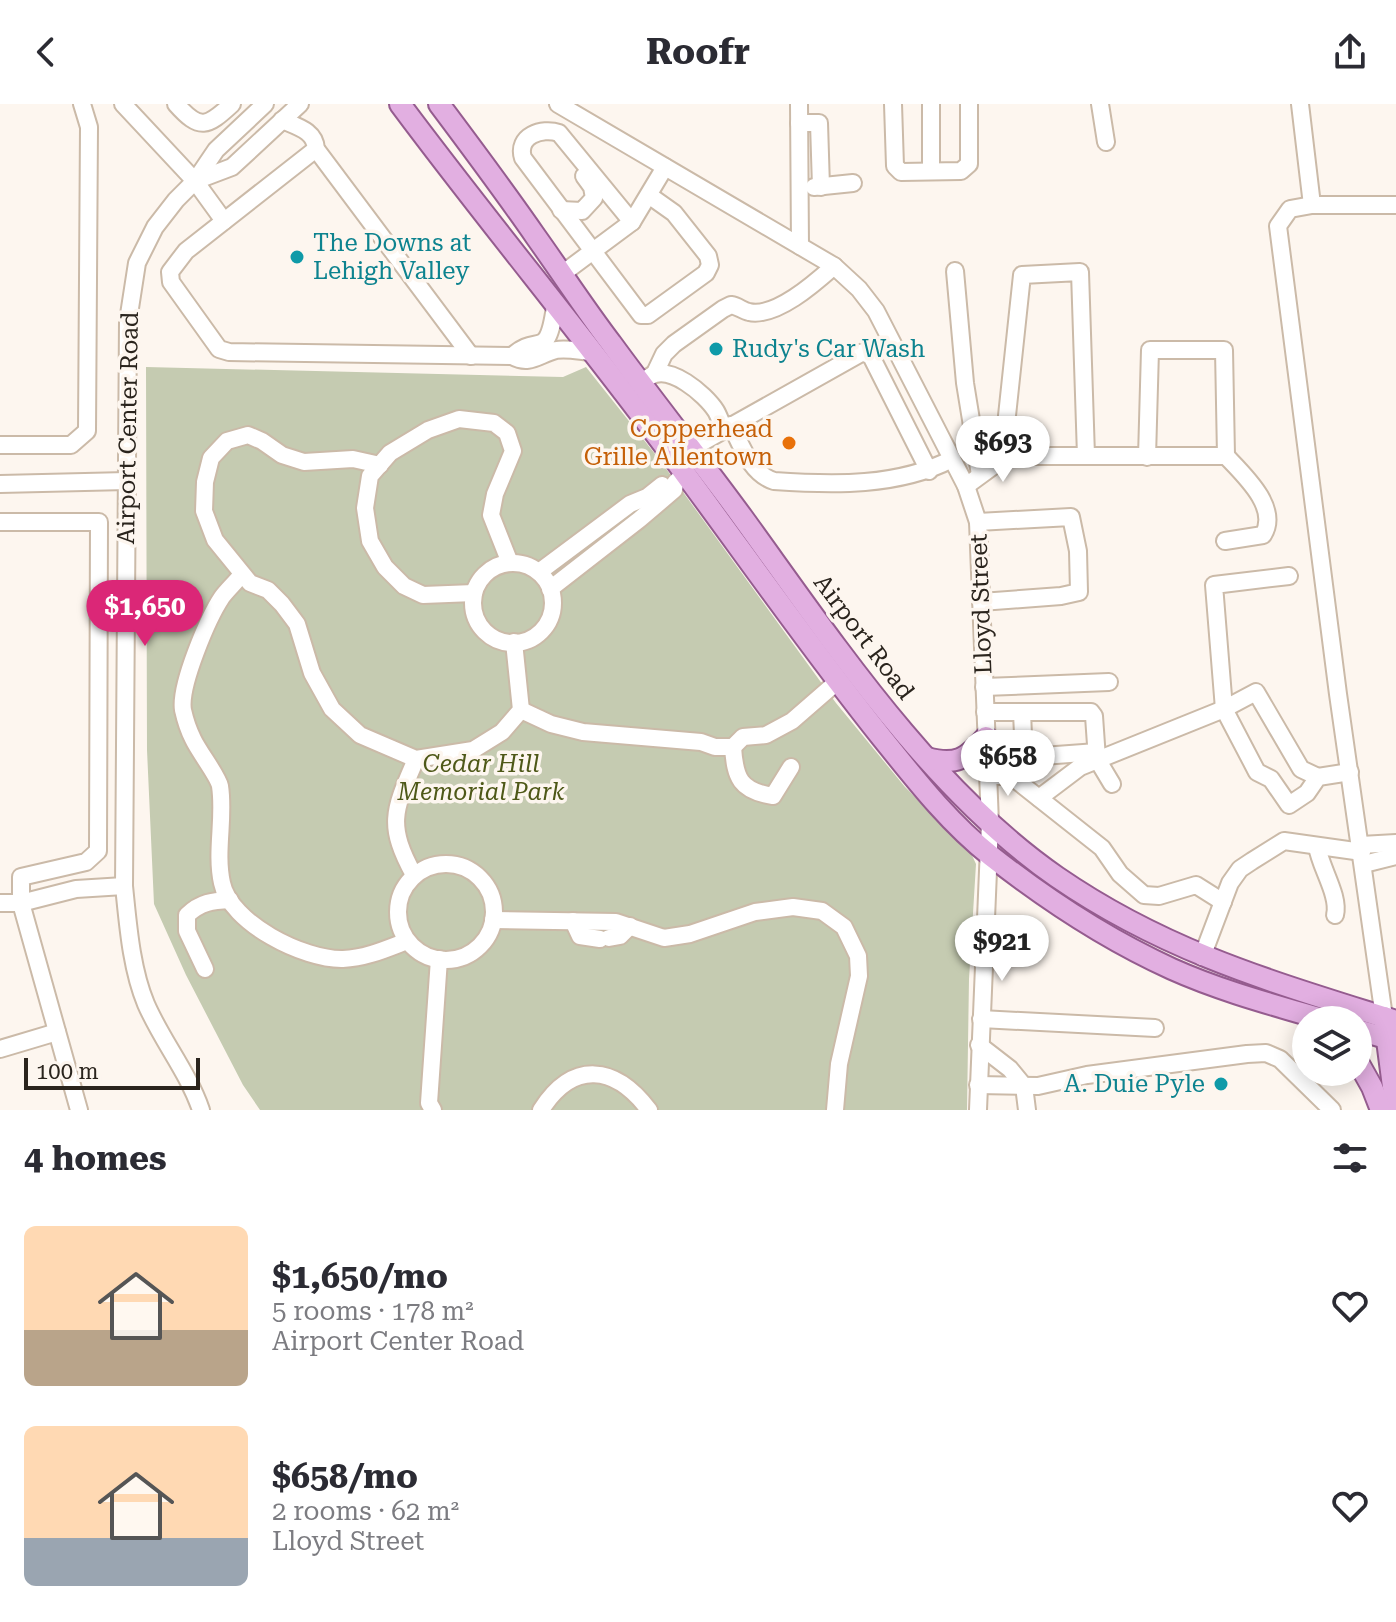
<!DOCTYPE html>
<html lang="en">
<head>
<meta charset="utf-8">
<style>
  body { margin:0; font-family:"Roboto Serif",serif; background:#f2f2f3; color:#2b2b33; height:100vh; display:flex; flex-direction:column; font-size:30px; white-space:nowrap }
  * { box-sizing:border-box; margin:0 }
  p { font-size:26px; color:#7c7c81 }
  .icon { flex:none; width:44px; height:44px; fill:none; stroke:currentColor; stroke-width:2; stroke-linecap:round; stroke-linejoin:round }
  .map { position:relative; height:1006px; overflow:hidden }
  .panel { display:flex; flex-direction:column; background:#fff; flex:1 }
  .panel>* { flex:none }
  .controls { position:absolute; left:1292px; top:902px; display:grid; gap:16px }
  .controls a { display:grid; place-items:center; width:80px; height:80px; border-radius:50%; background:#fff; box-shadow:0 4px 20px #0003; font-size:40px }
  .scale { position:absolute; left:24px; bottom:20px; width:176px; box-sizing:border-box; padding-left:8px; border:4px solid #2a241d; border-top:0; font-size:22px; line-height:28px; white-space:nowrap; color:#2a241d; -webkit-text-stroke:6px #fdf6ef; paint-order:stroke }
  .price { position:absolute; translate:-50% -68px; padding:0 18px; border-radius:28px; background:#fff; color:#222; font-size:26px; line-height:52px; filter:drop-shadow(0 2px 4px #0008) }
  .price::after { content:''; position:absolute; left:50%; top:48px; width:24px; height:18px; margin-left:-12px; background:inherit; clip-path:polygon(0 0,100% 0,50% 100%) }
  .price.current { background:#db2777; color:#fff }
  ul { padding:0; list-style:none }
  li { display:flex; align-items:center; gap:24px; height:200px; padding:0 24px }
  li span { display:grid; place-items:center; flex:none; width:224px; height:160px; border-radius:12px; color:#555 }
  li>.icon { margin-inline-start:auto }
  span .icon { width:96px; height:96px; fill:#fffc; stroke-width:1 }
  li b { font-size:34px }
  h2 { display:flex; justify-content:space-between; align-items:center; height:96px; padding:0 24px; font-size:34px }
  header { display:flex; justify-content:space-between; align-items:center; height:104px; padding:0 24px; background:#fff; font-size:36px; font-weight:700 }
  .map>svg:first-child { display:block }
  .green { fill:#c5cbb1 }
  .lines { fill:none; stroke-linecap:round; stroke-linejoin:round }
  .minor-casing { stroke:#cbbaa8; stroke-width:20 }
  .major-casing { stroke:#955c8f; stroke-width:24 }
  .minor { stroke:#fff; stroke-width:16 }
  .major { stroke:#e2afe1; stroke-width:20 }
  .culture-dot { fill:#0f9aa8; stroke:#fdf6ef; stroke-width:3 }
  .food-dot { fill:#e8710a; stroke:#fdf6ef; stroke-width:3 }
  .labels { text-anchor:middle; stroke-width:7; stroke-linejoin:round; paint-order:stroke }
  .culture-label { font-size:24px; fill:#0d838f; stroke:#fdf6ef; text-anchor:start }
  .street-label { font-size:24px; fill:#2a241d; stroke:#fdf6ef }
  .food-label { font-size:24px; fill:#c56008; stroke:#fdf6ef; text-anchor:end }
  .park-label { font-size:24px; font-style:italic; fill:#4e5818; stroke:#fdf6ef }
</style>
</head>
<body>
<header><svg class="icon" aria-label="back" viewBox="0 0 24 24"><path d="M15 5l-7 7 7 7"/></svg>Roofr<svg class="icon" aria-label="share" viewBox="0 0 24 24"><path d="M12 15V3M7 8l5-5 5 5M5 13v7h14v-7"/></svg></header>
<div class="map">
<svg width="1396" height="1006" viewBox="0 0 1396 1006">
  <rect width="100%" height="100%" fill="#fdf6ef"/>
  <polygon class="green" points="146,263 563,273 586,263 659,355 836,599 905,683 970,747 976,760 969,875 967,1006 260,1006 243,981 186,871 154,800 147,646"/>
  <g class="lines">
    <g class="minor-casing">
      <g id="minor">
        <polyline points="123,0 195,77 224,117"/>
        <path d="M176,0C200,27 207,23 232,0"/>
        <polyline points="558,0 834,162 859,185 876,207 966,382 978,418 990,719 978,1006"/>
        <polyline points="799,0 800,142"/>
        <polyline points="893,0 895,62 901,68 961,67 969,60 969,0"/>
        <polyline points="931,0 931,67"/>
        <polyline points="1100,0 1106,38"/>
        <polyline points="1300,0 1312,101"/>
        <path d="M282,16C298,23 315,27 316,45L471,252"/>
        <polyline points="799,19 819,19 821,83"/>
        <polyline points="316,45 186,147 170,168 171,178 219,245 229,248 512,252"/>
        <polyline points="195,77 232,63 300,0"/>
        <polyline points="814,83 853,79"/>
        <polyline points="561,106 582,107 594,94 592,83 584,72"/>
        <path d="M632,118L559,29C542,23 516,32 523,54L641,211H648L706,169L710,161L708,152L674,109L650,92"/>
        <polyline points="955,167 965,279 980,371"/>
        <polyline points="562,170 632,118 665,63"/>
        <path d="M555,203C547,258 539,228 512,252C530,262 539,250 556,246C567,244 579,247 590,248"/>
        <path d="M655,269L664,250L674,240L723,205L731,201C738,202 743,207 749,208C776,214 816,178 834,162"/>
        <path d="M649,273C669,259 705,290 716,307C719,312 721,319 724,325"/>
        <path d="M731,321C741,341 751,370 774,377C833,381 898,383 952,355"/>
        <polyline points="0,341 71,341 87,327 89,23 82,0"/>
        <polyline points="692,344 863,248 871,252 929,367"/>
        <polyline points="1007,352 1006,321 1022,171 1080,168 1086,352"/>
        <polyline points="380,361 353,355 304,358 282,351 262,337 248,331 227,337 211,354 205,378 204,407 215,436 250,479 268,486 282,500 297,520 312,569 332,605 360,631 416,655 473,646 502,628 521,606 514,538"/>
        <polyline points="0,380 127,377"/>
        <polyline points="966,382 1007,352 1226,352 1224,246 1150,246 1147,353"/>
        <polyline points="0,418 99,418 98,747 86,758 21,773 21,799 79,1006"/>
        <polyline points="978,418 1071,413 1078,447 1079,488 1061,492 981,498"/>
        <path d="M1225,437L1263,431C1280,404 1244,371 1226,352"/>
        <circle cx="513" cy="499" r="40"/>
        <polyline points="539,468 630,400 647,393 662,381"/>
        <path d="M242,470C236,478 228,485 222,493C208,514 179,582 183,606C185,615 189,627 193,635C199,648 218,672 220,682C225,714 215,747 222,779C230,819 304,856 343,855C366,854 386,845 407,837"/>
        <polyline points="1289,472 1214,481 1224,605 1257,668 1271,675 1289,701 1307,689 1318,673 1350,668"/>
        <polyline points="550,485 640,415 674,386 675,379 685,369"/>
        <polyline points="474,489 423,491 404,482 385,463 370,437 365,404 370,372 390,349 428,326 459,315 494,319 507,329 513,347 495,390 491,411 510,459"/>
        <polyline points="984,583 1109,578"/>
        <polyline points="521,606 551,620 583,628 701,638 715,643 733,643 743,633 766,631 792,617 838,577"/>
        <polyline points="985,608 1091,608 1094,612 1097,655 1112,680"/>
        <polyline points="1022,608 1024,654"/>
        <path d="M733,643C735,674 740,687 773,692L791,663"/>
        <polyline points="987,672 1011,672 1102,744 1120,770 1144,791 1159,792 1196,781 1223,798"/>
        <polyline points="1011,672 1024,654 1029,653 1097,648"/>
        <polyline points="1039,694 1080,663 1224,605 1256,588 1301,665 1318,673"/>
        <polyline points="1361,741 1396,739"/>
        <path d="M1317,742C1320,763 1340,792 1335,811"/>
        <circle cx="446" cy="808" r="48"/>
        <polyline points="1364,760 1396,752"/>
        <path d="M414,771C386,720 394,706 416,655"/>
        <polyline points="0,799 21,799 76,785 124,782"/>
        <polyline points="493,816 616,818 664,834 690,830 755,808 793,803 822,807 844,823 858,852 859,872 839,960 835,1006"/>
        <polyline points="573,817 580,832 600,835"/>
        <polyline points="609,834 620,832 630,822"/>
        <polyline points="1202,853 1230,779 1240,765 1252,757 1284,737 1362,748"/>
        <path d="M205,865L187,827V811C201,798 212,797 230,796"/>
        <polyline points="1384,913 1338,590 1278,122 1290,105 1312,101 1396,101"/>
        <polyline points="981,915 1155,924"/>
        <polyline points="979,941 1010,965 1024,982 1027,1006"/>
        <polyline points="0,945 57,928"/>
        <polyline points="978,981 1038,982 1087,971 1247,950 1266,949 1280,955 1332,1006"/>
        <path d="M201,1006C188,968 162,937 146,900C131,864 128,820 124,782L128,217L137,159L155,123L176,96L195,77L216,46L265,0"/>
        <polyline points="433,1006 429,999 439,855"/>
        <path d="M541,1006C573,956 615,961 649,1006"/>
      </g>
    </g>
    <g class="major-casing">
      <g id="major">
        <path d="M400,0C493,125 594,245 686,371C751,459 814,549 882,634C915,675 949,719 991,752C1047,796 1108,836 1172,865C1221,887 1274,901 1325,916"/>
        <path d="M439,0C472,44 505,88 536,133C561,168 585,205 611,239C654,298 700,355 743,414C833,538 930,685 1057,773C1166,848 1273,878 1396,917"/>
        <path d="M927,654C956,662 966,655 986,633"/>
        <polyline points="1384,913 1396,1006"/>
        <polyline points="1358,926 1396,937"/>
        <polyline points="1358,958 1372,983 1381,1006"/>
      </g>
    </g>
    <use href="#minor" class="minor"/>
    <use href="#major" class="major"/>
  </g>
  <g class="culture-dot">
    <circle cx="297" cy="153" r="8"/>
    <circle cx="716" cy="245" r="8"/>
    <circle cx="1221" cy="980" r="8"/>
  </g>
  <circle class="food-dot" cx="789" cy="339" r="8"/>
  <g class="labels">
    <g class="culture-label">
      <text x="313" y="147">The Downs at<tspan x="313" dy="28">Lehigh Valley</tspan></text>
      <text x="732" y="253">Rudy's Car Wash</text>
      <text x="1205" y="988" text-anchor="end">A. Duie Pyle</text>
    </g>
    <g class="street-label">
      <text transform="translate(128 324) rotate(-89)" y="8">Airport Center Road</text>
      <text transform="translate(981 500) rotate(-92)" y="8">Lloyd Street</text>
      <text transform="translate(864 533) rotate(53)" y="8">Airport Road</text>
    </g>
    <g class="food-label">
      <text x="773" y="333">Copperhead<tspan x="773" dy="28">Grille Allentown</tspan></text>
    </g>
    <g class="park-label">
      <text x="481" y="668">Cedar Hill<tspan x="481" dy="28">Memorial Park</tspan></text>
    </g>
  </g>
</svg>
<div class="controls">
<a><svg class="icon" aria-label="layers" viewBox="0 0 24 24"><path d="M12 4l9 5-9 5-9-5zM3 14l9 5 9-5"/></svg></a>
</div>
<div class="scale">100 m</div>
<b class="price" style="left:1003px;top:380px">$693</b>
<b class="price current" style="left:145px;top:544px">$1,650</b>
<b class="price" style="left:1008px;top:694px">$658</b>
<b class="price" style="left:1002px;top:879px">$921</b>
</div>
<section class="panel">
<h2>4 homes<svg class="icon" aria-label="filters" viewBox="0 0 24 24"><path d="M4 7h16M4 17h16"/><circle cx="9" cy="7" r="2"/><circle cx="15" cy="17" r="2"/></svg></h2>
<ul>
<li><span style="background:linear-gradient(#ffd9b3 65%,#b9a48a 0)"><svg class="icon" aria-label="home" viewBox="0 0 24 24"><path d="M3 11l9-7 9 7M6 9v11h12V9"/></svg></span><div><b>$1,650/mo</b><p>5 rooms · 178 m²</p><p>Airport Center Road</p></div><svg class="icon" aria-label="heart" viewBox="0 0 24 24"><path d="M12 20l-8-8c-3-5 5-10 8-4 3-6 11-1 8 4z"/></svg></li>
<li><span style="background:linear-gradient(#ffd9b3 70%,#9aa5b1 0)"><svg class="icon" aria-label="home" viewBox="0 0 24 24"><path d="M3 11l9-7 9 7M6 9v11h12V9"/></svg></span><div><b>$658/mo</b><p>2 rooms · 62 m²</p><p>Lloyd Street</p></div><svg class="icon" aria-label="heart" viewBox="0 0 24 24"><path d="M12 20l-8-8c-3-5 5-10 8-4 3-6 11-1 8 4z"/></svg></li>
</ul>
</section>
</body>
</html>
